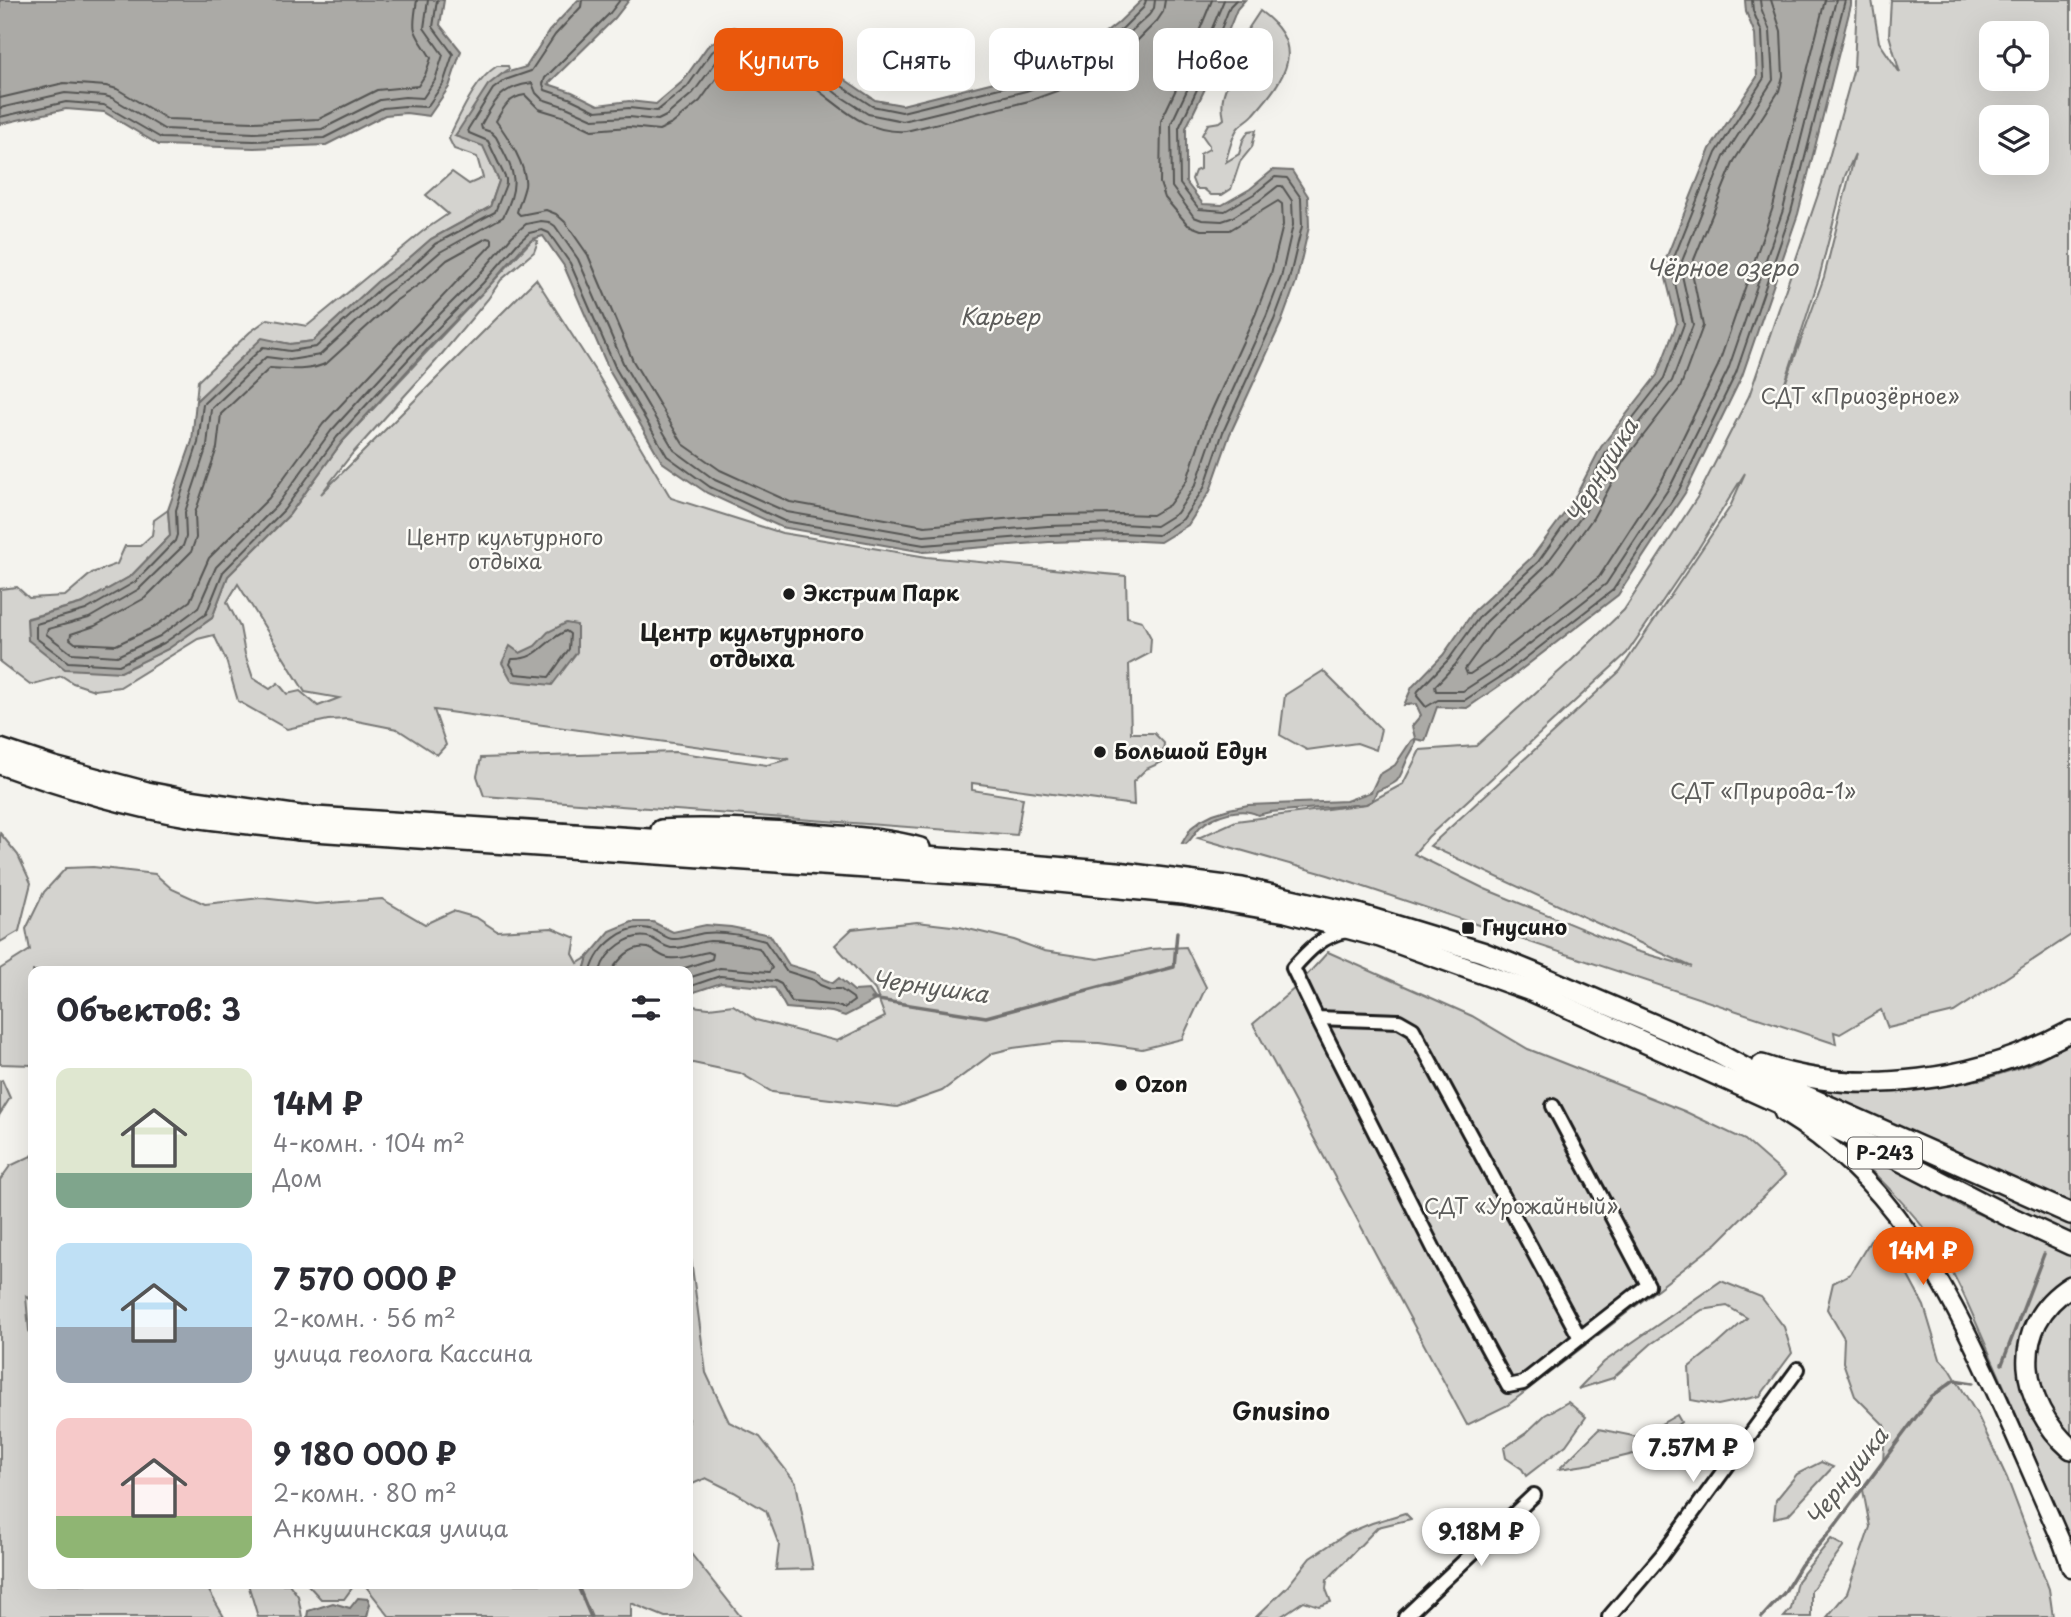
<!DOCTYPE html>
<html lang="ru">
<head>
<meta charset="utf-8">
<style>
  body { margin:0; font-family:"Playpen Sans",sans-serif; background:#f2f2f3; color:#2b2b33; height:100vh; display:flex; flex-direction:column; font-size:26px; white-space:nowrap }
  * { box-sizing:border-box; margin:0 }
  p { font-size:23px; color:#7c7c81 }
  .icon { flex:none; width:38px; height:38px; fill:none; stroke:currentColor; stroke-width:2; stroke-linecap:round; stroke-linejoin:round }
  .map { position:relative; flex:1; overflow:hidden }
  .side { position:absolute; left:28px; top:966px; width:665px; height:623px; display:flex; flex-direction:column; background:#fff; border-radius:14px; box-shadow:0 7px 28px #0002 }
  .side>* { flex:none }
  .guide { position:absolute; left:714px; top:28px; width:665px; height:63px; display:flex; gap:14px }
  .tools { position:absolute; left:1979px; top:21px; display:grid; gap:14px }
  .tools a { display:grid; place-items:center; width:70px; height:70px; border-radius:14px; background:#fff; box-shadow:0 7px 28px #0002; font-size:35px }
  .price { position:absolute; translate:-50% -60px; padding:0 16px; border-radius:24px; background:#fff; color:#222; font-size:23px; line-height:46px; filter:drop-shadow(0 2px 4px #0008) }
  .price::after { content:''; position:absolute; left:50%; top:42px; width:21px; height:16px; margin-left:-10px; background:inherit; clip-path:polygon(0 0,100% 0,50% 100%) }
  .price.selected { background:#ea580c; color:#fff }
  ul { padding:0; list-style:none }
  li { display:flex; align-items:center; gap:21px; height:175px; padding:0 28px }
  li span { display:grid; place-items:center; flex:none; width:196px; height:140px; border-radius:14px; color:#555 }
  li>.icon { margin-inline-start:auto }
  span .icon { width:84px; height:84px; fill:#fffc; stroke-width:1 }
  li b { font-size:30px }
  h2 { display:flex; justify-content:space-between; align-items:center; height:84px; padding:0 28px; font-size:30px }
  .chip { padding:0 24px; border-radius:14px; background:#fff; box-shadow:0 7px 28px #0002; font-size:24px; line-height:63px }
  .chip.selected { background:#ea580c; color:#fff }
  .map>svg:first-child { display:block }
  .green { fill:#d4d3cf; stroke:#787876; stroke-width:2; fill-rule:evenodd }
  .water { fill:#abaaa6; stroke:#72716f; stroke-width:2 }
  .lines { fill:none; stroke-linecap:round; stroke-linejoin:round }
  .shore { stroke:#555553; stroke-width:2 }
  .stream { stroke:#72716f; stroke-width:3.5 }
  .minor-casing { stroke:#1c1c1c; stroke-width:18 }
  .major-casing { stroke:#1c1c1c; stroke-width:21 }
  .highway-casing { stroke:#1c1c1c; stroke-width:24 }
  .minor { stroke:#fdfcf7; stroke-width:12 }
  .major { stroke:#fdfcf7; stroke-width:16 }
  .highway { stroke:#fdfcf7; stroke-width:19 }
  .poi-dot { fill:#1c1c1c; stroke:#fdfcf7; stroke-width:2.5 }
  .labels { text-anchor:middle; stroke-width:5; stroke-linejoin:round; paint-order:stroke }
  .shield { fill:#fdfcf7; stroke:#605f5e; stroke-width:2 }
  .shield-label { font-size:19px; font-weight:bold; fill:#1c1c1c }
  .park-label { font-size:21px; fill:#5c5c5b; stroke:#fdfcf7 }
  .poi-label { font-size:21px; font-weight:bold; fill:#1c1c1c; stroke:#fdfcf7; text-anchor:start }
  .water-label { font-size:23px; font-style:italic; fill:#5c5c5a; stroke:#fdfcf7 }
  .neighbourhood-label { font-size:23px; font-weight:bold; fill:#1c1c1c; stroke:#fdfcf7 }
  .quarter-label { font-size:24px; font-weight:bold; fill:#1c1c1c; stroke:#fdfcf7 }
</style>
</head>
<body>
<div class="map">
<svg width="2071" height="1617" viewBox="0 0 2071 1617">
  <rect width="100%" height="100%" fill="#f4f3ee"/>
  <filter id="ink" filterUnits="userSpaceOnUse"><feTurbulence type="fractalNoise" baseFrequency=".0143" numOctaves="2"/><feDisplacementMap in="SourceGraphic" scale="14" xChannelSelector="R" yChannelSelector="G"/><feConvolveMatrix kernelMatrix="1 2 1 2 8 2 1 2 1" color-interpolation-filters="sRGB"/></filter>
  <g filter="url(#ink)">
    <g class="green">
      <path d="M1857,0H1872L1879,42L1900,73L1889,35L1891,0H2071V935L1954,1012L1888,1028L1881,1010L1840,1034L1834,1032L1836,1044L1328,875L1198,838L1236,821L1366,804L1403,784L1420,750L1476,746L1572,660L1624,610L1698,496L1749,396L1822,183L1854,68ZM1992,33H2037V79H1992ZM1992,117H2037V163H1992ZM1855,154L1824,277L1780,398L1819,278L1845,176ZM1745,473L1730,507L1620,671L1430,846L1692,967L1636,951L1485,889L1414,854L1428,837L1627,653L1698,549Z"/>
      <path d="M1260,11C1308,46 1286,78 1254,114C1250,119 1243,122 1238,128C1234,132 1227,156 1226,162L1239,154L1243,140L1249,131L1256,130L1252,147L1240,162L1231,189L1222,195H1211L1204,189H1196L1192,179L1195,171L1200,169V154L1209,149V145L1202,135L1208,124L1220,122L1224,119C1220,101 1223,87 1236,73L1230,51L1232,44L1235,38L1248,29Z"/>
      <path d="M497,66H508L509,69L502,74L455,136L483,145L499,181L490,207L431,239L407,260L377,282L313,341L290,344L262,339L196,401L198,381L250,332L268,319L307,326L423,231L448,214L426,195L452,172L469,184L483,178L477,157L454,149L449,139L450,135C462,111 475,80 497,66Z"/>
      <path d="M533,239L538,241L534,252L501,280L488,299L436,361L352,454L321,494L536,279L599,377L671,498L782,533L927,557L1126,576L1127,617L1142,621L1151,638L1150,653L1129,664L1131,733H1154L1164,743L1162,762L1146,769L1133,782L1134,805L972,783V790L1023,798L1017,835L484,796L477,776L481,758L675,752L767,765L789,759L434,710L446,745L437,755L397,729L347,719L328,720L287,729L238,701L226,660L214,635L198,639L120,687L94,690L73,683L62,676L30,685L0,662V589L17,587L29,598L65,596L92,573L117,564L125,546H140L152,535L154,520L168,510L170,536L131,576L83,603L28,618V640L120,672L168,649L212,618L228,576L289,515L342,442ZM238,584L305,692L339,698L318,706L300,691L287,694L278,683L270,689L253,678L245,654L240,627L227,602Z"/>
      <polygon points="1323,671 1381,729 1376,750 1357,743 1307,750 1280,735 1285,695"/>
      <polygon points="0,833 18,855 31,883 19,931 0,942"/>
      <polygon points="93,867 155,874 172,889 205,904 261,898 316,904 382,899 425,924 453,911 477,918 497,931 552,928 576,938 573,954 578,963 588,957 584,971 33,971 33,1065 0,1064 0,969 30,950 26,929 44,892 66,868"/>
      <polygon points="917,922 960,927 1014,940 1044,951 1098,959 1150,949 1186,947 1206,987 1182,1039 1142,1049 1099,1043 1060,1042 1013,1048 993,1053 942,1091 897,1107 772,1092 740,1073 688,1062 688,1011 692,1006 709,1008 733,1005 756,1020 837,1041 885,1017 875,990 835,945 852,929"/>
      <polygon points="1328,952 1472,1016 1528,1049 1684,1111 1745,1140 1785,1175 1717,1243 1508,1405 1467,1425 1253,1024 1296,987"/>
      <polygon points="2071,1042 2071,1207 1808,1087 1893,1092 1984,1079 2031,1064"/>
      <polygon points="2,1080 10,1098 0,1114 0,1081"/>
      <path d="M1832,1133L1965,1208L2071,1255V1280L2022,1347L2071,1454V1541C2046,1483 2020,1424 1995,1366C1977,1326 1961,1283 1937,1246C1908,1204 1869,1168 1832,1133Z"/>
      <polygon points="33,1155 33,1302 26,1296 29,1331 33,1337 33,1584 205,1584 224,1617 0,1617 0,1180 10,1166"/>
      <polygon points="1919,1158 1981,1181 2071,1220 2071,1239 1980,1194"/>
      <polygon points="688,1236 706,1373 729,1422 760,1437 796,1483 813,1569 776,1570 779,1545 766,1511 734,1492 706,1478 688,1486"/>
      <polygon points="1872,1238 1894,1250 1924,1306 1940,1359 1950,1369 1978,1416 2007,1478 2049,1589 2053,1617 1827,1617 1847,1593 1870,1527 1863,1490 1883,1463 1885,1426 1855,1396 1843,1362 1844,1338 1827,1309 1833,1283 1850,1274"/>
      <polygon points="1721,1281 1761,1297 1784,1327 1792,1353 1760,1396 1718,1405 1691,1400 1689,1367 1717,1345 1747,1318 1727,1306 1702,1310 1651,1344 1613,1378 1578,1389 1604,1362"/>
      <polygon points="2071,1293 2071,1440 2041,1401 2034,1352 2041,1326"/>
      <polygon points="1568,1402 1586,1417 1566,1445 1526,1476 1522,1469 1506,1458 1504,1448 1526,1433 1545,1415"/>
      <polygon points="1677,1415 1681,1422 1646,1451 1592,1464 1559,1469 1599,1429 1638,1437"/>
      <polygon points="1821,1462 1833,1467 1788,1515 1774,1518 1776,1500 1797,1474"/>
      <polygon points="1405,1513 1411,1519 1378,1527 1327,1580 1326,1589 1331,1602 1319,1606 1304,1601 1280,1617 1256,1617 1287,1587 1310,1558 1348,1533 1372,1523"/>
      <polygon points="1831,1539 1844,1546 1811,1591 1811,1617 1784,1617 1791,1609 1797,1581"/>
      <polygon points="688,1550 741,1617 665,1617 631,1603 631,1617 390,1617 364,1584 688,1584"/>
      <polygon points="248,1584 289,1584 298,1596 302,1617 258,1617"/>
      <polygon points="307,1584 355,1584 344,1599 321,1599"/>
    </g>
    <g class="water">
      <polygon points="0,0 444,0 440,25 461,51 449,87 429,116 406,113 385,115 326,145 254,148 159,145 104,112 66,109 0,124"/>
      <polygon points="578,0 629,0 615,18 548,84 572,92 598,105 629,101 656,104 682,82 707,47 733,27 777,41 818,58 847,81 875,100 902,105 1022,75 1075,57 1118,23 1142,0 1245,0 1237,9 1219,54 1211,62 1213,72 1186,128 1186,182 1203,204 1222,205 1250,189 1273,170 1292,171 1308,196 1309,227 1296,282 1281,323 1230,434 1210,491 1188,525 1160,542 1121,540 1049,542 924,552 781,527 707,493 662,462 610,372 564,266 543,236 533,239 523,247 488,287 431,345 342,442 289,515 228,576 212,618 168,649 121,672 65,669 28,640 27,619 83,603 131,576 170,536 168,510 192,441 196,401 262,338 290,344 313,341 377,282 407,260 431,239 490,207 499,181 483,146 455,136 488,85 502,74 526,67 549,31"/>
      <path d="M1745,0H1851V5L1798,214L1742,376L1685,493L1618,595L1509,679L1467,708L1437,707L1425,741L1415,739C1416,748 1410,752 1407,760C1397,783 1402,780 1377,791L1372,801L1366,804L1270,812L1258,815C1241,806 1214,815 1200,827C1195,832 1192,839 1186,844L1182,843L1191,828L1201,820L1213,814L1229,809L1248,805L1346,801L1371,792L1379,775L1395,765L1411,741L1415,738L1412,726L1421,715L1416,704L1404,705L1412,687L1443,655L1474,611L1532,557L1572,503L1601,447L1657,375L1677,323L1663,266L1710,149L1757,77L1755,34L1746,12Z"/>
      <polygon points="566,623 577,625 577,652 552,685 512,681 502,663 510,646 520,653 535,646 548,632"/>
      <polygon points="632,922 653,922 673,932 706,925 731,927 770,935 789,965 819,974 823,979 833,983 839,978 854,991 869,990 876,1000 845,1016 832,1012 786,1008 775,988 721,983 688,994 688,971 584,971 588,957 610,931"/>
      <polygon points="358,1598 368,1599 370,1604 367,1617 307,1617 308,1611 333,1603 350,1608"/>
    </g>
    <g class="lines">
      <g class="shore">
        <polyline points="582,0 581,7 555,35 531,71 505,80 493,89 468,129 469,133 488,141 506,179 506,184 495,212 435,244 412,266 382,287 316,347 290,351 263,347 203,404 198,443 176,510 177,535 175,541 135,582 86,610 36,624 36,638 68,662 119,665 164,643 206,614 223,572 284,510 337,437 426,340 483,283 518,243 529,233 542,230 549,233 570,263 616,369 667,456 710,487 784,521 924,545 1049,535 1121,533 1158,535 1183,519 1204,488 1223,432 1274,320 1289,280 1302,226 1301,198 1287,178 1275,177 1254,194 1225,211 1199,209 1180,184 1179,128 1205,72 1205,59 1213,50 1230,6 1236,0"/>
        <polyline points="620,0 610,13 545,78 543,84 545,90 569,98 596,111 629,108 657,111 687,87 712,52 735,35 775,47 814,64 843,87 872,106 902,112 1024,82 1077,63 1123,28 1144,7 1146,0"/>
        <path d="M1155,0L1154,8L1149,15L1127,35L1081,71L1026,91L903,121L868,114L837,94L810,72L772,55L737,45L719,58L693,93L666,116L658,120L629,117L593,119L566,107L542,99L536,93L532,83C501,87 495,100 481,125L482,129L491,132L496,137C513,170 522,181 503,217L440,252L417,272L387,294L320,355L290,360L266,357L211,409L207,446L185,512L186,537L183,546L139,589L89,618L48,629L46,634L71,653L117,656L160,636L198,608L216,567L277,505L331,431L420,334L477,277L512,236L526,224L541,221L549,222L555,226L578,259L624,365L674,450L715,480L787,512L924,536L1048,526L1121,524L1156,526L1177,513L1196,484L1215,429L1266,317L1281,278L1293,225L1292,201L1282,186H1278L1259,201L1231,218L1222,221L1202,220L1194,217L1172,187L1171,124L1196,71L1197,55L1205,45L1224,0"/>
        <path d="M1165,0L1163,12L1157,21L1135,43L1087,80L1029,101L906,131C861,134 839,103 806,82C786,69 761,63 739,56L726,65L700,101L672,124L659,130L629,127L592,130L562,116L539,109L525,95C509,97 503,108 496,121C507,135 528,168 525,186C523,195 519,204 517,212L520,215L546,210L556,214L565,222L588,255L633,361L683,444L720,470L790,502L925,526L1048,515L1121,514L1152,515L1169,505L1187,480L1205,425L1256,313L1271,274L1283,225L1282,204L1278,201L1230,230H1201L1188,225L1165,198L1160,183L1161,121L1185,70L1187,51L1196,39L1212,0"/>
        <polyline points="1752,0 1753,11 1762,32 1764,78 1716,153 1671,265 1684,324 1664,378 1607,451 1577,507 1538,562 1480,616 1449,659 1418,691 1417,696 1426,707 1438,700 1465,700 1505,674 1613,590 1679,490 1736,373 1791,212 1845,0"/>
        <polyline points="1760,0 1761,8 1770,31 1773,80 1724,157 1680,266 1693,325 1672,381 1614,456 1585,512 1544,567 1486,622 1455,665 1435,686 1436,691 1463,691 1500,667 1606,584 1671,485 1728,370 1783,210 1836,0"/>
        <polyline points="1771,0 1781,31 1783,76 1779,91 1734,161 1691,267 1703,326 1680,388 1623,462 1593,518 1553,573 1494,629 1465,669 1467,674 1470,674 1494,658 1599,577 1662,480 1718,366 1773,207 1825,0"/>
        <path d="M0,98L64,83L106,86L117,89L167,119L254,122L319,119L377,90L418,86L425,75L431,58C414,29 411,36 417,0"/>
        <polyline points="0,108 65,93 105,96 112,98 164,129 254,133 322,129 380,100 405,97 423,98 435,80 443,55 424,28 428,0"/>
        <polyline points="0,117 66,102 104,105 161,138 254,141 324,138 383,108 405,106 427,107 443,84 453,54 433,27 437,0"/>
        <path d="M487,238L492,239V244L323,424L269,498L209,558L190,601L154,627L116,645L75,643L70,639L71,634L95,626L145,598L191,552L196,538L195,513L217,448L221,414L270,368C289,369 309,372 327,363L394,302L424,281L447,260Z"/>
        <path d="M566,631L570,634L569,649L549,677L516,674L510,664L512,659C539,660 543,641 566,631Z"/>
        <path d="M591,971C597,947 626,921 653,930C660,932 666,939 673,939C683,940 695,934 705,933C725,931 746,936 765,941L786,971L814,980L820,985L830,989H840L853,998L854,1001L844,1008L833,1005L792,1002L781,984L775,981L720,976L688,987"/>
        <path d="M600,971C605,952 630,931 651,938C658,941 664,947 671,948C684,949 697,942 710,941C726,941 743,945 759,948L772,968L769,972L720,968L688,978"/>
        <path d="M611,971C619,960 631,944 648,948C655,950 661,957 669,958C681,960 696,954 708,952L713,954L712,959L676,971"/>
      </g>
      <g class="stream">
        <polyline points="872,999 986,1017 1174,967 1177,932"/>
        <polyline points="2002,1364 2044,1254"/>
        <polyline points="577,1584 591,1617"/>
        <polyline points="1762,1617 1784,1593 1801,1565 1831,1531 1931,1397 1954,1380 1973,1383"/>
      </g>
      <g class="minor-casing">
        <g id="minor">
          <path d="M1346,931C1323,935 1308,951 1293,968L1317,1018L1399,1021L1413,1029L1580,1338L1648,1285L1553,1106"/>
          <polyline points="1317,1018 1439,1259 1508,1386 1523,1383 1580,1338"/>
          <polyline points="1405,1617 1534,1495"/>
          <polyline points="1609,1617 1662,1555 1798,1369"/>
        </g>
      </g>
      <g class="major-casing">
        <path id="major" d="M1783,1113C1889,1177 1943,1278 1993,1387C2017,1439 2039,1491 2062,1543L2071,1568"/>
      </g>
      <g class="highway-casing">
        <g id="highway">
          <polyline points="0,749 54,767 147,792 189,800 300,816 954,859 1117,872 1242,888 1358,914 1482,952 1534,973 1704,1046 1750,1071 2071,1214"/>
          <path d="M0,764C61,786 123,805 187,816C224,822 262,825 299,830L1017,878L1182,894L1286,912L1380,937L1531,991L1856,1138L2006,1215L2071,1245"/>
          <path d="M661,830C712,827 762,830 813,834C849,837 885,838 920,848"/>
          <path d="M1762,1065C1860,1099 1981,1080 2071,1031"/>
          <path d="M2071,1286C2007,1326 2020,1404 2071,1449"/>
        </g>
      </g>
      <use href="#minor" class="minor"/>
      <use href="#major" class="major"/>
      <use href="#highway" class="highway"/>
    </g>
  </g>
  <g class="poi-dot">
    <circle cx="789" cy="594" r="7"/>
    <circle cx="1100" cy="752" r="7"/>
    <rect x="1461" y="921" width="14" height="14" rx="3.5"/>
    <circle cx="1121" cy="1085" r="7"/>
  </g>
  <g class="labels">
    <rect class="shield" x="1848" y="1137.5" width="74" height="31" rx="5"/>
    <g class="shield-label">
      <text x="1885" y="1160">Р-243</text>
    </g>
    <g class="park-label">
      <text x="1860" y="404">СДТ «Приозёрное»</text>
      <text x="505" y="545">Центр культурного<tspan x="505" dy="24">отдыха</tspan></text>
      <text x="1763" y="799">СДТ «Природа-1»</text>
      <text x="1521" y="1214">СДТ «Урожайный»</text>
    </g>
    <g class="poi-label">
      <text x="803" y="601">Экстрим Парк</text>
      <text x="1114" y="759">Большой Едун</text>
      <text x="1482" y="935">Гнусино</text>
      <text x="1135" y="1092">Ozon</text>
    </g>
    <g class="water-label">
      <text x="1722" y="276">Чёрное озеро</text>
      <text x="1000" y="325">Карьер</text>
      <text transform="translate(1602 471) rotate(-59)" y="8">Чернушка</text>
      <text transform="translate(930 987) rotate(8)" y="8">Чернушка</text>
      <text transform="translate(1847 1477) rotate(-52)" y="8">Чернушка</text>
    </g>
    <g class="neighbourhood-label">
      <text x="752" y="641">Центр культурного<tspan x="752" dy="26">отдыха</tspan></text>
    </g>
    <g class="quarter-label">
      <text x="1281" y="1420">Gnusino</text>
    </g>
  </g>
</svg>
<div class="tools">
<a><svg class="icon" aria-label="locate" viewBox="0 0 24 24"><circle cx="12" cy="12" r="6"/><path d="M12 2v4M12 18v4M2 12h4M18 12h4"/></svg></a>
<a><svg class="icon" aria-label="layers" viewBox="0 0 24 24"><path d="M12 4l9 5-9 5-9-5zM3 14l9 5 9-5"/></svg></a>
</div>
<b class="price selected" style="left:1923px;top:1287px">14M ₽</b>
<b class="price" style="left:1693px;top:1484px">7.57M ₽</b>
<b class="price" style="left:1481px;top:1568px">9.18M ₽</b>
<div class="guide">
<a class="chip selected">Купить</a>
<a class="chip">Снять</a>
<a class="chip">Фильтры</a>
<a class="chip">Новое</a>
</div>
<section class="side">
<h2>Объектов: 3<svg class="icon" aria-label="filters" viewBox="0 0 24 24"><path d="M4 7h16M4 17h16"/><circle cx="9" cy="7" r="2"/><circle cx="15" cy="17" r="2"/></svg></h2>
<ul>
<li><span style="background:linear-gradient(#dfe7d0 75%,#7fa58c 0)"><svg class="icon" aria-label="home" viewBox="0 0 24 24"><path d="M3 11l9-7 9 7M6 9v11h12V9"/></svg></span><div><b>14M ₽</b><p>4-комн. · 104 m²</p><p>Дом</p></div></li>
<li><span style="background:linear-gradient(#bfe0f5 60%,#9aa5b1 0)"><svg class="icon" aria-label="home" viewBox="0 0 24 24"><path d="M3 11l9-7 9 7M6 9v11h12V9"/></svg></span><div><b>7 570 000 ₽</b><p>2-комн. · 56 m²</p><p>улица геолога Кассина</p></div></li>
<li><span style="background:linear-gradient(#f6c9c9 70%,#8fb573 0)"><svg class="icon" aria-label="home" viewBox="0 0 24 24"><path d="M3 11l9-7 9 7M6 9v11h12V9"/></svg></span><div><b>9 180 000 ₽</b><p>2-комн. · 80 m²</p><p>Анкушинская улица</p></div></li>
</ul>
</section>
</div>
</body>
</html>
